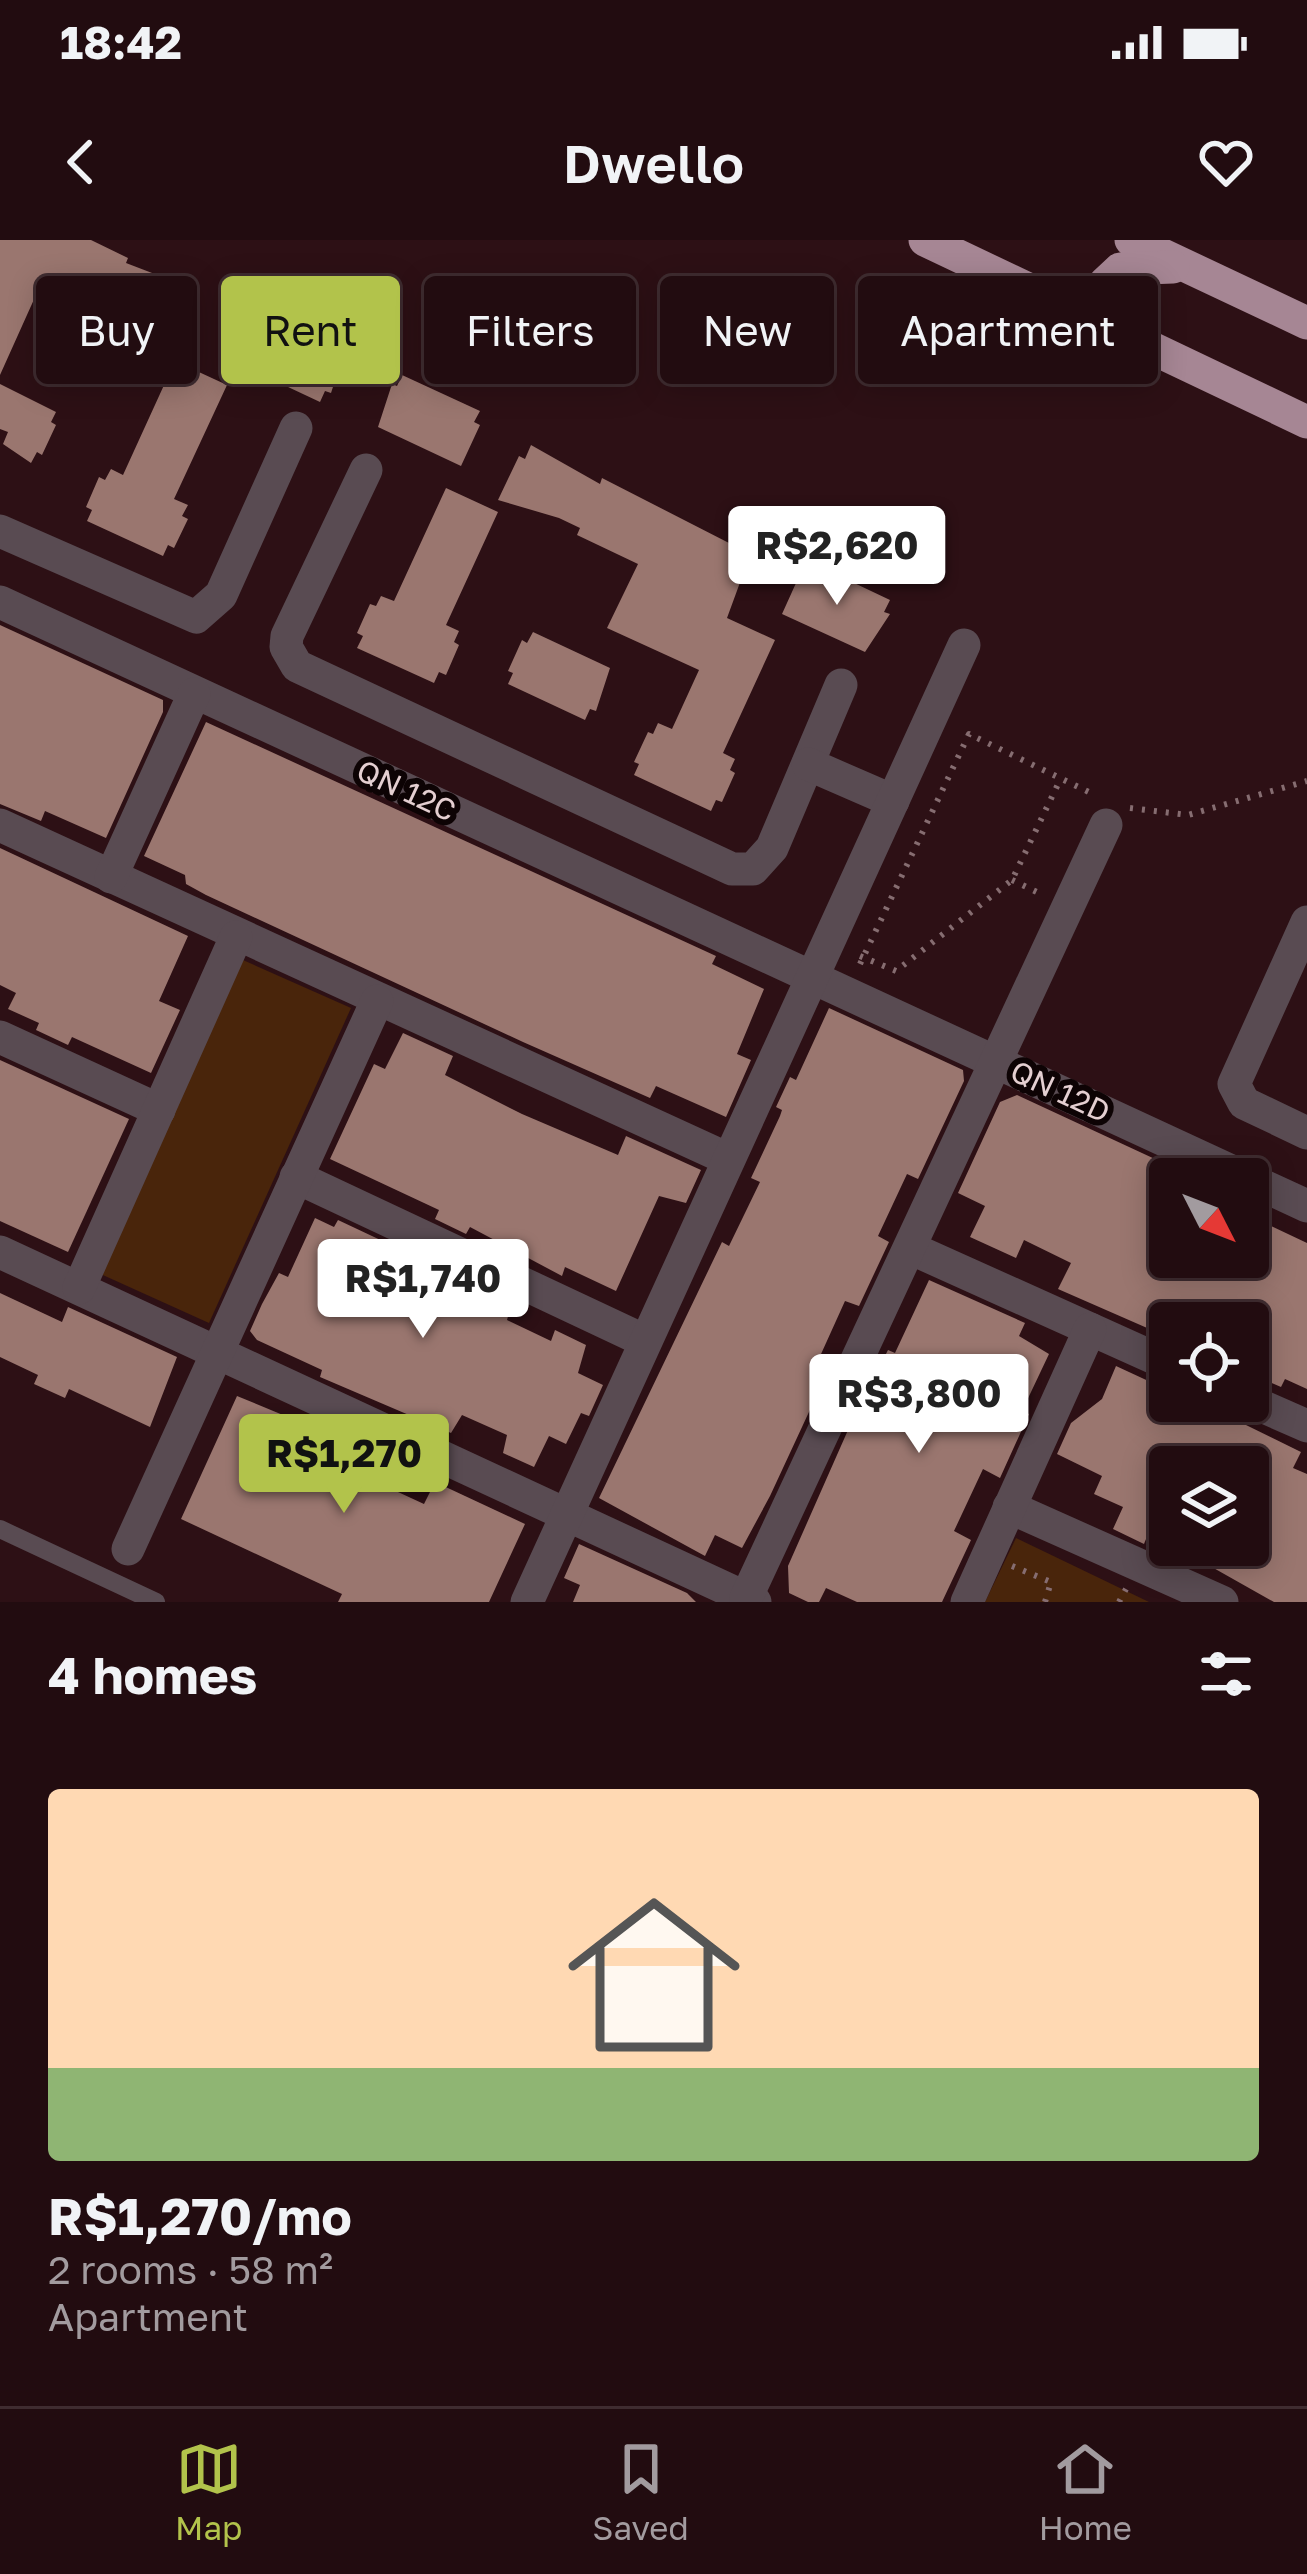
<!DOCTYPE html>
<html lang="en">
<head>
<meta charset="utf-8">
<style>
  body { margin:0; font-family:"Golos Text",sans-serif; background:#2a1519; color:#f1f3f6; height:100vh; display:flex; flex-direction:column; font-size:45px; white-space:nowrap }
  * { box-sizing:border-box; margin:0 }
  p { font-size:39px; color:#a29b9f }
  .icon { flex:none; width:66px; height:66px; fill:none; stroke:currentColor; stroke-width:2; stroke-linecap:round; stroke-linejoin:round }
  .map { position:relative; height:1362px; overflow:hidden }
  .sheet { display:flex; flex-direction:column; background:#220c10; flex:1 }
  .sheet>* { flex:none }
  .hud { position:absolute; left:36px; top:36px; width:1236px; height:108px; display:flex; gap:24px }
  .needle { width:78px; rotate:132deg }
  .fabs { position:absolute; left:1149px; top:918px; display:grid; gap:24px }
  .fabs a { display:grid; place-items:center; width:120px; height:120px; border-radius:12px; background:#220c10; box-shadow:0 6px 30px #0003,0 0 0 3px #3f2c30; font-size:60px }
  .price { position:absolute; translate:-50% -102px; padding:0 27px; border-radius:12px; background:#fff; color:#222; font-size:39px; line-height:78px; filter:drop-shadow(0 3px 6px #0008) }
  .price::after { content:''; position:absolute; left:50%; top:72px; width:36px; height:27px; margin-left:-18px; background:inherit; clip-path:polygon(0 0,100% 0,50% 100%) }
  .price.selected { background:#b2c34b; color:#111 }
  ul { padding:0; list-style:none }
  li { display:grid; align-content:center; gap:24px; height:636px; padding:0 48px }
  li+li { border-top:3px solid #3f2c30 }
  li span { display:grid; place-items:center; height:372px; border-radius:12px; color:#555 }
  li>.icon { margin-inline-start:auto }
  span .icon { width:216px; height:216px; fill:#fffc; stroke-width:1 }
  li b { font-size:51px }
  h2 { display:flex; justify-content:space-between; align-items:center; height:144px; padding:0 48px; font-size:51px }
  .tag { padding:0 42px; border-radius:12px; background:#220c10; box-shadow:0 6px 30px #0003,0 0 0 3px #3f2c30; font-size:42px; line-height:108px }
  .tag.selected { background:#b2c34b; color:#111 }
  .status { display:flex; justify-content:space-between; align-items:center; height:84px; padding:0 60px; background:#220c10; direction:ltr }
  .status svg { height:33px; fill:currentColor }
  header { display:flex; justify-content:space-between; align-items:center; height:156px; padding:0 48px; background:#220c10; font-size:54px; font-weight:600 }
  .menu { display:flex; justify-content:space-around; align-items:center; height:168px; border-top:3px solid #3f2c30; background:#220c10; font-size:33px; color:#a29b9f }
  .menu a { display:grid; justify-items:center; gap:6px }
  .menu .selected { color:#b2c34b }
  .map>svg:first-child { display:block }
  .green { fill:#49250b }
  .building { fill:#9a766f }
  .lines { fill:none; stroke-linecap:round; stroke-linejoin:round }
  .path { stroke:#866d71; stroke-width:6; stroke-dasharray:3 9; stroke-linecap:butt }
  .service { stroke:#594b52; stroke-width:18 }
  .minor { stroke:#594b52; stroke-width:33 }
  .trunk { stroke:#a68694; stroke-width:33 }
  .labels { text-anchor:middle; stroke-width:12; stroke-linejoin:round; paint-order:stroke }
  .street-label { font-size:30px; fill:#e4cfd1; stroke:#0d0304 }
</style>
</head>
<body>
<div class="status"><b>18:42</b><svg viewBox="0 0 49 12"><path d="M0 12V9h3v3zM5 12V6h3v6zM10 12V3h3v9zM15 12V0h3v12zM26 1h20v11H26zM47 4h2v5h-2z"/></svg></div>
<header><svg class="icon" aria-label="back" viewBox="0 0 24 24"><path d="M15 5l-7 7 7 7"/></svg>Dwello<svg class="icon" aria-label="heart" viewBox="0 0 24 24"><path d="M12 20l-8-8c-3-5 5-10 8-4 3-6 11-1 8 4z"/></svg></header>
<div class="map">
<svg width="1307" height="1362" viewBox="0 0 1307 1362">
  <rect width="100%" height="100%" fill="#2d1015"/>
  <g class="green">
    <polygon points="236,717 351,768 209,1083 94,1031"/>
    <polygon points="1016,1298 1149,1362 985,1362"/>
  </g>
  <g class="building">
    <polygon points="0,0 91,0 128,18 126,23 199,51 193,65 198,67 178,110 152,98 156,90 105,67 101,75 40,46 0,135"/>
    <polygon points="267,74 345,110 331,153 325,151 320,162 237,123 257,82 262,84"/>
    <polygon points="175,121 227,145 174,259 188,265 182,276 188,279 174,308 168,305 163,316 87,281 92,270 86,267 99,237 105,240 111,229 123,235"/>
    <polygon points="402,135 480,171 474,182 480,185 461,226 378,187 392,144 397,146"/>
    <polygon points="0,144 56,172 51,182 56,185 42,215 37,212 31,223 3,204 8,192 0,189"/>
    <polygon points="531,205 600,244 602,238 729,303 731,297 753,307 727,378 775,400 723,513 735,519 730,530 735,533 722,562 716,560 711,571 634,535 639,524 634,522 648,492 653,494 658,483 672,489 699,430 607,388 638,324 577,295 580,288 559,278 498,260 519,216 525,219"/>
    <polygon points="446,248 498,272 446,385 459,391 454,402 459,405 446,435 439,432 434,443 357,408 363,396 357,393 370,364 376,366 381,356 394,361"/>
    <polygon points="812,323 890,360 884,372 890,374 865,412 782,374 801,332 807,335"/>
    <polygon points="0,385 163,460 163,472 106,598 45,571 41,581 0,564"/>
    <polygon points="533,392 610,428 596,471 590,469 585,480 508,444 513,433 508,431 522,400 527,403"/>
    <polygon points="206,482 716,716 712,724 764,749 737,814 751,820 726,877 656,846 650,858 523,802 206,655 186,644 185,635 144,616"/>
    <polygon points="0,608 188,696 159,761 180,770 151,833 72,797 68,805 36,790 39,783 8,769 16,753 0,745"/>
    <polygon points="829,768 963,830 964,841 918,939 907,934 878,996 889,1002 859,1066 845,1061 812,1134 822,1139 815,1159 770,1256 742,1308 715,1295 705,1316 599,1258 722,1002 729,1006 760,942 751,938 780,876 782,870 776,867 790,837 796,840"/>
    <polygon points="403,793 453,816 445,835 522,874 618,915 626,896 701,930 686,963 659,956 616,1051 565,1027 562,1036 470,987 466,994 435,979 439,970 330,919 374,824 385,829"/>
    <polygon points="0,820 129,879 68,1012 0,981"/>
    <polygon points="1017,855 1198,939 1170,939 1170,1017 1248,1017 1248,975 1307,1003 1307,1149 1285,1139 1281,1147 1248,1133 1248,1083 1170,1083 1170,1098 1058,1049 1071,1023 1024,1000 1016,1018 970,997 985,966 958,953 1000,862"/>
    <polygon points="315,978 334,987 338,980 512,1062 507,1080 551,1101 555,1090 586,1105 578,1133 603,1145 589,1176 581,1173 566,1204 549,1196 534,1227 503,1213 507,1195 462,1175 451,1193 320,1137 322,1130 257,1100 250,1091 262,1064 279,1033 288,1037"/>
    <polygon points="929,1040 1025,1083 1019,1096 1049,1114 1022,1171 1029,1174 1000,1238 983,1229 954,1291 971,1300 942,1362 857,1362 826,1348 819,1362 808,1362 789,1353 788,1326 852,1181 888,1110 895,1113"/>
    <polygon points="0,1053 62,1082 68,1067 177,1117 150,1187 69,1149 65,1158 34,1144 38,1135 0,1117"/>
    <polygon points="1116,1126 1170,1151 1170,1161 1197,1161 1301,1212 1293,1228 1307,1234 1307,1362 1274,1362 1210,1326 1223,1305 1248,1305 1248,1227 1170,1227 1170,1286 1154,1279 1144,1304 1113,1289 1123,1267 1094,1254 1102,1236 1057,1214 1071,1183 1102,1159"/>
    <polygon points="237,1156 307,1185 309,1178 371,1207 359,1234 424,1264 435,1242 525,1284 489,1362 338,1362 342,1354 181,1279"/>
    <polygon points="579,1304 687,1353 696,1362 573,1362 580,1345 564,1338"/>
  </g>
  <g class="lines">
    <g class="path">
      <polyline points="1130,568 1188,575 1307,541"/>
      <polyline points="1012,640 1041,654"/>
      <polyline points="860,716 896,731 1012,640 1060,540"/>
      <polyline points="860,724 969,494 1095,555"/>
      <polyline points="1012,1326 1051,1342 1045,1362"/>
      <polyline points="1119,1362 1126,1349"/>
    </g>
    <polyline class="service" points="0,1289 156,1362"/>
    <g class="minor">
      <polyline points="366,230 287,396 286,407 297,426 732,629 753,629 772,608 841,445"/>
      <polyline points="0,291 196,377 221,355 296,188"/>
      <polyline points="0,362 1307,966"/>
      <polyline points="808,524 893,561"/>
      <polyline points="0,585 728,919"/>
      <polyline points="111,637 194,454"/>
      <polyline points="1307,682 1234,844 1244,863 1307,893"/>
      <polyline points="0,797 159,870"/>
      <polyline points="296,937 645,1101"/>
      <polyline points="910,1008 1170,1125"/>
      <polyline points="0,1012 755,1362"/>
      <polyline points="79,1048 236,697"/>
      <polyline points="1248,1160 1307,1186"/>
      <polyline points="1009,1267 1222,1362"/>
      <polyline points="128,1309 377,761"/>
      <polyline points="746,1358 1106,585"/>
      <polyline points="527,1362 964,405"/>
      <polyline points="967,1362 1090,1089"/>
    </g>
    <g class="trunk">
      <polyline points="925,0 1307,182"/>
      <polyline points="1131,0 1307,83"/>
      <path d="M1130,94C1111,79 1105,67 1105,43L1120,29L1173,27"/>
    </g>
  </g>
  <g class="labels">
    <g class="street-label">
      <text transform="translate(406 551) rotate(25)" y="10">QN 12C</text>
      <text transform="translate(1060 852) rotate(25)" y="10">QN 12D</text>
    </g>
  </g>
</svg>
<div class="fabs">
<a><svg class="needle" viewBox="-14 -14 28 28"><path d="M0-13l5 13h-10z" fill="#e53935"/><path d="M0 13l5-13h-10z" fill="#a29b9f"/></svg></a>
<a><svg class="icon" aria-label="locate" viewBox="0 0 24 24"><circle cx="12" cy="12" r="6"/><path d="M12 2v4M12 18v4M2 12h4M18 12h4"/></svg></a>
<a><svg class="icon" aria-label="layers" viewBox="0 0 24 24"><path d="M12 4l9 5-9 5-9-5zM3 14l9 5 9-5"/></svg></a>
</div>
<b class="price" style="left:837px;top:368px">R$2,620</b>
<b class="price" style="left:423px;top:1101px">R$1,740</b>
<b class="price" style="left:919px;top:1216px">R$3,800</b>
<b class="price selected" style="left:344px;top:1276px">R$1,270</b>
<div class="hud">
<a class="tag">Buy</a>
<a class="tag selected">Rent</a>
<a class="tag">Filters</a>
<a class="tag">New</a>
<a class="tag">Apartment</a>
</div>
</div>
<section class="sheet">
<h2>4 homes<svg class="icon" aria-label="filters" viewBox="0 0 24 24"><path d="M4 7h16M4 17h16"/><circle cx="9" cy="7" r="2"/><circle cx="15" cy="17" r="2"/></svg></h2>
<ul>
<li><span style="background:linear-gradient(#ffd9b3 75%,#8fb573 0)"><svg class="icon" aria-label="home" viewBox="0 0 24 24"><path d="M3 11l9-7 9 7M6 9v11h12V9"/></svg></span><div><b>R$1,270/mo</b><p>2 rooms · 58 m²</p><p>Apartment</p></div></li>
</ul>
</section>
<nav class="menu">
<a class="selected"><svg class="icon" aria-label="map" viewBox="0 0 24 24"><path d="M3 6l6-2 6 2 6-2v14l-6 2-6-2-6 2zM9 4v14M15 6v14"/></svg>Map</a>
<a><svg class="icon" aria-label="saved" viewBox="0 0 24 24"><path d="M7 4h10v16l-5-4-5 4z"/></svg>Saved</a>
<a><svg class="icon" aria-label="home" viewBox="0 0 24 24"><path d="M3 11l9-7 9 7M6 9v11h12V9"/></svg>Home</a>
</nav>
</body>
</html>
